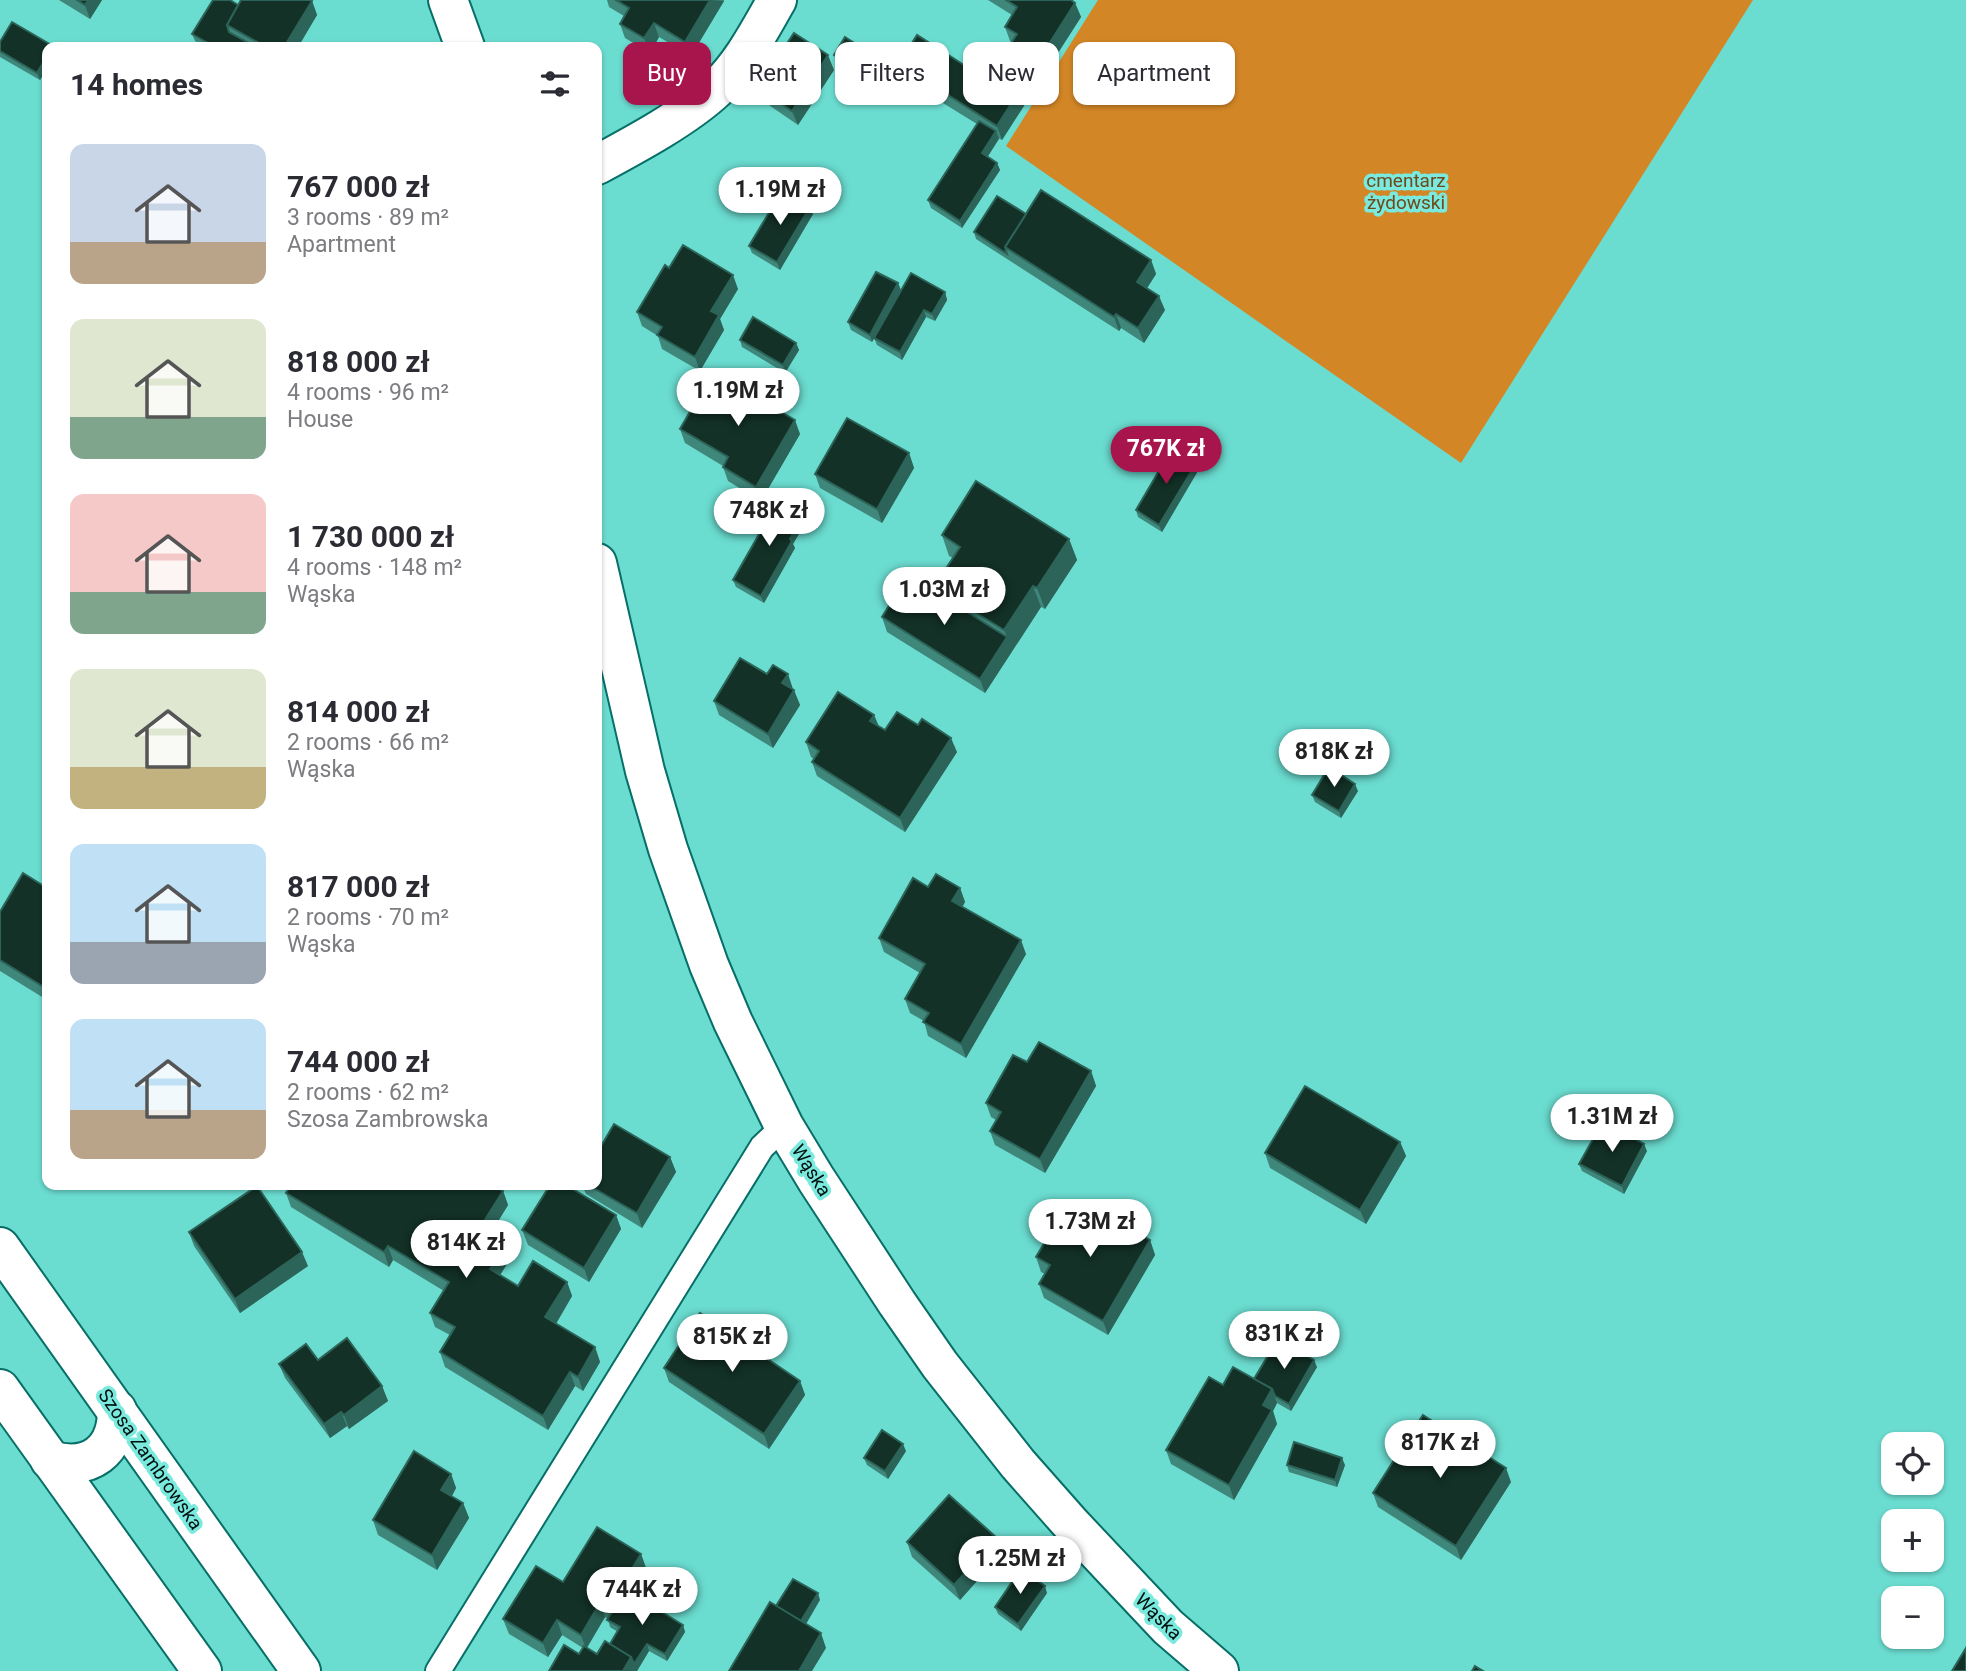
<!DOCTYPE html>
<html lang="en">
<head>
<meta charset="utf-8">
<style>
  body { margin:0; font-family:Roboto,sans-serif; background:#f2f2f3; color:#2b2b33; height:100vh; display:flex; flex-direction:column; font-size:26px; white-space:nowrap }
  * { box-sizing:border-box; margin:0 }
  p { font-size:23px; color:#7c7c81 }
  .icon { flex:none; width:38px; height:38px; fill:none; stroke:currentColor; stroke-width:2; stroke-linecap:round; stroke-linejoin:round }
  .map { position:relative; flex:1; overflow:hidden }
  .side { position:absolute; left:42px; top:42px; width:560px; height:1148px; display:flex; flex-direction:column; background:#fff; border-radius:14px; box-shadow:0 2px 5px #0004 }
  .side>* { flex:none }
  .guide { position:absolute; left:623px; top:42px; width:665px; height:63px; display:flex; gap:14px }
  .controls { position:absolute; left:1881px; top:1432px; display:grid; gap:14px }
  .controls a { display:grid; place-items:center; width:63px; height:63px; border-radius:14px; background:#fff; box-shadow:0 2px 5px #0004; font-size:35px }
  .price { position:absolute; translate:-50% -60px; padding:0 16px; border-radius:24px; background:#fff; color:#222; font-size:23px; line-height:46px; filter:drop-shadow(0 2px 4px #0008) }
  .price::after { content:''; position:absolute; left:50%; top:42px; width:21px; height:16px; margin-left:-10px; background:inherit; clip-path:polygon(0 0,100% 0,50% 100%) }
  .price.active { background:#a8154d; color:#fff }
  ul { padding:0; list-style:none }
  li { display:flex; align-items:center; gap:21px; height:175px; padding:0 28px }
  li span { display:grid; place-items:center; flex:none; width:196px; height:140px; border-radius:14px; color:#555 }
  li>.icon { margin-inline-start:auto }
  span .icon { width:84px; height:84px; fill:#fffc; stroke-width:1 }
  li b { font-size:30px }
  h2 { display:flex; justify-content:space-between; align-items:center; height:84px; padding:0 28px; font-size:30px }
  .tag { padding:0 24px; border-radius:14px; background:#fff; box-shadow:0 2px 5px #0004; font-size:24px; line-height:63px }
  .tag.active { background:#a8154d; color:#fff }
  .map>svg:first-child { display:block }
  .green { fill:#d28626 }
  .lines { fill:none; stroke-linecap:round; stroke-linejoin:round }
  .lane-casing { stroke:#076f67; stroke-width:28 }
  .street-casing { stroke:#076f67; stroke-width:42 }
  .secondary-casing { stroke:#076f67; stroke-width:42 }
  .lane { stroke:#fff; stroke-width:24 }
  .street { stroke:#fff; stroke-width:38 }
  .secondary { stroke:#fff; stroke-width:38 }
  .wall { fill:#3f867b; fill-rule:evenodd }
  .shaded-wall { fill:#2d6459 }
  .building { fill:#133126; stroke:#2d6459; stroke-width:2 }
  .labels { text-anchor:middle; stroke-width:7; stroke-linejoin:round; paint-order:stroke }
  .park-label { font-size:19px; fill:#6f491d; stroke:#79eadd }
  .street-label { font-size:19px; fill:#00100e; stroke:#79eadd }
</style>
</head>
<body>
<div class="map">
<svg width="1966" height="1671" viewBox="0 0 1966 1671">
  <rect width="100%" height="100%" fill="#6bdcd0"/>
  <polygon class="green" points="1098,0 1753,0 1461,463 1006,146"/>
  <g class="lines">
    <g class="lane-casing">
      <polyline id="lane" points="438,1671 762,1147 784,1126"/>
    </g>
    <g class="street-casing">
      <g id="street">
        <polyline points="448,0 465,47"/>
        <path d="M597,165C634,145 685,118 716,89C742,65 759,31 777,0"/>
        <polyline points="597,563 645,771 668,849 709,965 733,1022 784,1126 816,1179 897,1303 940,1365 1018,1464 1071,1524 1168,1627 1219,1671"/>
      </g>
    </g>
    <g class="secondary-casing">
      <g id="secondary">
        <polyline points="0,1247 301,1671"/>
        <polyline points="0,1389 202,1671"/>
        <path d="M50,1460C90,1472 117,1451 117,1410"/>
      </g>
    </g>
    <use href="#lane" class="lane"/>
    <use href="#street" class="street"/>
    <use href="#secondary" class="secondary"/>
  </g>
  <g class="wall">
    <polygon points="59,0 102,0 90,19"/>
    <polygon points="607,0 724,0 724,1 691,56 659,37 650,53 625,38 620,24 624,16 609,7"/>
    <polygon points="988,0 1071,0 1075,3 1081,17 1002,140 998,138 987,157 997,163 1000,170 962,228 931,208 928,200 977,124 904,79 899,64 964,65 993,71 1012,42 1010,41 1005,27 1012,15"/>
    <polygon points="312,1 317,15 298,47 205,47 195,41 192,34 238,5"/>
    <polygon points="0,42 53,46 54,47 47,47 47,68 40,80 0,57"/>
    <polygon points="834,55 899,71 901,79 887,101 856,82 853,75 854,73 837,62"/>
    <polygon points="834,70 798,125 763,101 758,87"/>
    <polygon points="813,214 780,270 752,253 749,246"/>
    <polygon points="1026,214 1151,260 1156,274 1147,288 1165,310 1144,343 1121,328 1119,331 976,239 974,232"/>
    <polygon points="669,268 738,289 720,319 724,330 700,371 662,349 658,336 642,326 637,312"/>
    <polygon points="898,283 901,290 945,292 947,300 935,321 926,317 902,360 877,345 874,338 872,342 851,330 848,322"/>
    <polygon points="740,340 796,343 799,350 785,373 742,347"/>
    <polygon points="680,429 800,434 761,501 728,481 723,467 723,466 685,443"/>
    <polygon points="909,453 914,468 882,523 820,488 815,474"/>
    <polygon points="1197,462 1199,469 1162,532 1138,517 1136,510"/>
    <polygon points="807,520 793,544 795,548 764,603 736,587 733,580"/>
    <polygon points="942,535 1069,539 1077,560 1045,609 1041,607 985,693 887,632 882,617 937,593 934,587 953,558 949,556"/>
    <polygon points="767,674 793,689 800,705 773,748 719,715 714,701"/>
    <polygon points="874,715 879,727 885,730 957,752 905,832 817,776 812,762 814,759 811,757 806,742"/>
    <polygon points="1358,791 1341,818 1315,802 1312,795"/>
    <polygon points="928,887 960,888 965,902 962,907 1026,954 966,1058 928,1036 924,1021 910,1013 905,999 920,973 884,952 879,938"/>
    <polygon points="47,888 47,1000 0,971 0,912"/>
    <polygon points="1027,1062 1091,1071 1096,1086 1045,1173 995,1145 990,1131 996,1120 991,1117 986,1103"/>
    <polygon points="1400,1142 1406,1156 1366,1224 1270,1168 1265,1153"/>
    <polygon points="1647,1151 1624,1194 1582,1171 1579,1164"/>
    <polygon points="670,1157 676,1172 642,1228 586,1194 582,1185 597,1185"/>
    <polygon points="503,1191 508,1205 493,1229 514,1253 500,1275 518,1286 567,1282 572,1296 556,1324 595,1347 600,1362 583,1391 575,1386 548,1430 445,1367 440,1352 450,1335 435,1327 430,1313 444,1291 393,1260 389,1267 291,1207 286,1193"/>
    <polygon points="1080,1213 1150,1240 1155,1255 1108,1335 1044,1298 1039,1284 1045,1274 1041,1272 1036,1257"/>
    <polygon points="616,1215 621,1229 589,1282 528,1245 522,1230"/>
    <polygon points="189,1232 308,1266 240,1313 194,1246"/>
    <polygon points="318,1360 382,1386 388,1401 349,1429 347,1426 330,1438 285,1378 279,1364"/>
    <polygon points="1317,1367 1291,1411 1277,1403 1273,1411 1277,1424 1234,1500 1171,1464 1166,1450 1223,1385"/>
    <polygon points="664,1368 800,1381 805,1395 769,1449 669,1382"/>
    <polygon points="906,1451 888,1479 867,1465 864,1458"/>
    <polygon points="1287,1465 1345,1465 1337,1487 1289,1472"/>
    <polygon points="451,1474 456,1488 452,1496 463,1503 469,1518 437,1570 378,1535 373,1520"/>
    <polygon points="1511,1482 1461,1560 1378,1507 1373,1493"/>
    <polygon points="997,1538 1002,1553 960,1600 912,1557 907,1542"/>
    <path d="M641,1554L646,1568L631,1593L683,1625L685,1632L667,1661L649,1651L637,1671L579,1654L583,1648L562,1635L548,1657L509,1634L503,1619L563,1582ZM605,1617L608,1619L610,1627L618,1632L610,1644L597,1654L587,1648Z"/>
    <polygon points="1047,1593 1021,1631 998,1614 995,1607"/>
  </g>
  <g class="shaded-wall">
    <polygon points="88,0 102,0 90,19 85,5"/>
    <polygon points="710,0 724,1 691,56 685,42"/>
    <polygon points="312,1 317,15 298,47 284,47"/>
    <polygon points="1075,3 1081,17 1002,140 997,126"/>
    <polygon points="654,23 659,37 650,53 644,38"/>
    <polygon points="828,55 834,70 798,125 792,111"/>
    <polygon points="47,56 47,68 40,80 37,73"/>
    <polygon points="899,71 901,79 887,101 884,94"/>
    <polygon points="996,131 999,139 985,161 982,153"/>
    <polygon points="997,163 1000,170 962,228 960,221"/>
    <polygon points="810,207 813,214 780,270 777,262"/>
    <polygon points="1151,260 1156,274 1142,296 1137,282"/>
    <polygon points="733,275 738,289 720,319 724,330 700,371 695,357 711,311"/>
    <polygon points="898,283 901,291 872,342 870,335"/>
    <polygon points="945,292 947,300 935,321 932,314"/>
    <polygon points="1159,296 1165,310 1144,343 1138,328"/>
    <polygon points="924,310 926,317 902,360 900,352"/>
    <polygon points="1116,314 1121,328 1119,331 1114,317"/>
    <polygon points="796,343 799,350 785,373 783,365"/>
    <polygon points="795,420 800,434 761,501 756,487"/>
    <polygon points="909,453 914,468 882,523 877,509"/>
    <polygon points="1197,462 1199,469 1162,532 1159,525"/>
    <polygon points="804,513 807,520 793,544 795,548 764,603 761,596 790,539"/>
    <polygon points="1069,539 1077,560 1045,609 1037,588"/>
    <polygon points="1033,586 1041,607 985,693 980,679 1007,637 1004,630"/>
    <polygon points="788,674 793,689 787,697 782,683"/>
    <polygon points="794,690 800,705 773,748 768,734"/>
    <polygon points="874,715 880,729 870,721"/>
    <polygon points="951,738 957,752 905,832 900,818"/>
    <polygon points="1355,784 1358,791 1341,818 1339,811"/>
    <polygon points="960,888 965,902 958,915 952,901"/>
    <polygon points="1021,940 1026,954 966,1058 961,1044"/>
    <polygon points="597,986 601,999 597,1007"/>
    <polygon points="1091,1071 1096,1086 1045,1173 1040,1159"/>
    <polygon points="1400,1142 1406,1156 1366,1224 1360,1210"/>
    <polygon points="1644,1144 1647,1151 1624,1194 1622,1186"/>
    <polygon points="670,1157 676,1172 642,1228 637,1213"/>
    <polygon points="503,1191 508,1205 488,1238 483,1223"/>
    <polygon points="616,1215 621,1229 589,1282 584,1268"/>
    <polygon points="509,1239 514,1253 495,1283 490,1269"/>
    <polygon points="1150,1240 1155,1255 1108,1335 1103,1321"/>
    <polygon points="388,1246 393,1260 389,1267 384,1252"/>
    <polygon points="302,1252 308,1266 240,1313 235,1299"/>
    <polygon points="567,1282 572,1296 551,1332 545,1317"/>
    <polygon points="595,1347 600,1362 583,1391 578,1377"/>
    <polygon points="1314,1360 1317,1367 1291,1411 1289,1404"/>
    <polygon points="570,1372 575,1386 548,1430 543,1416"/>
    <polygon points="800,1381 805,1395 769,1449 764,1434"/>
    <polygon points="382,1386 388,1401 349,1429 344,1415"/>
    <polygon points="1272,1389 1277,1403 1273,1411 1277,1424 1234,1500 1229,1485 1263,1405"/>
    <polygon points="341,1412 347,1426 330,1438 324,1424"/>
    <polygon points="903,1444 906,1451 888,1479 885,1471"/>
    <polygon points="1342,1458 1345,1465 1337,1487 1335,1480"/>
    <polygon points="1506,1468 1511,1482 1461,1560 1456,1546"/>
    <polygon points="451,1474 456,1488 447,1505 441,1490"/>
    <polygon points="463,1503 469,1518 437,1570 432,1555"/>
    <polygon points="997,1538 1002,1553 960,1600 954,1585"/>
    <polygon points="641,1554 646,1568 613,1622 608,1608"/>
    <polygon points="1045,1586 1047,1593 1021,1631 1018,1624"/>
    <polygon points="818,1593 820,1600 802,1631 799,1624"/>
    <polygon points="600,1603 605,1617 586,1649 581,1635"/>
    <polygon points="557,1620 562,1635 548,1657 543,1643"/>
    <polygon points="683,1625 685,1632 667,1661 665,1654"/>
    <polygon points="821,1633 826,1648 812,1671 799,1671"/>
    <polygon points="647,1644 649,1651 637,1671 623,1671 631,1657"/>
  </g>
  <g class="building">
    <polygon points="77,0 88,0 85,5"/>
    <polygon points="213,0 230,0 238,5 227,25 229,32 256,47 215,47 192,34"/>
    <polygon points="241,0 310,0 312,1 284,47 266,47 227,25"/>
    <polygon points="616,0 710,0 685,42 654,23 644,38 620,24 629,8"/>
    <polygon points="1006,0 1071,0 1075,3 997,126 899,64 917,35 964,65 970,56 993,71 1017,34 1005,27 1017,7"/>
    <polygon points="12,22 53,46 53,47 47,47 47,56 37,73 0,51 0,42"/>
    <polygon points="794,33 828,55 792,111 758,87"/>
    <polygon points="845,37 899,71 884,94 853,75 857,69 834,55"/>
    <polygon points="979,121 996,131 982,153 997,163 960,221 928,200"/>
    <polygon points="1041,190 1151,260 1137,282 1159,296 1138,328 1116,314 1114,317 1005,247"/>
    <polygon points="782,191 810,207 777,262 749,246"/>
    <polygon points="997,196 1026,214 1005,247 1007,254 974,232"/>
    <polygon points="683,245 733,275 711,311 719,315 695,357 657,335 662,327 637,312 665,265 669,268"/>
    <polygon points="876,272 898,283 870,335 848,322"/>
    <polygon points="911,273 945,292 932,314 924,310 900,352 874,338"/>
    <polygon points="753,317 796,343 783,365 740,340"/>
    <polygon points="713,372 795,420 756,487 723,467 728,457 680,429"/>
    <polygon points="847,418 909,453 877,509 815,474"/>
    <polygon points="1173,447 1197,462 1159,525 1136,510"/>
    <polygon points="976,481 1069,539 1037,588 1033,586 1004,630 934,587 960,547 942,535"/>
    <polygon points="779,499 804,513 790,539 792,541 761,596 733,580"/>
    <polygon points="908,575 1007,637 980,679 882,617"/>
    <polygon points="740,658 767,674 773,665 788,674 782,683 794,690 768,734 714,701"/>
    <polygon points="838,692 874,715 870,721 885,730 897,712 918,725 922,719 951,738 900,818 812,762 819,751 806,742"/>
    <polygon points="1329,767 1355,784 1339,811 1312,795"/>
    <polygon points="23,873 47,888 47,989 0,960 0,912"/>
    <polygon points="936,874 960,888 952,901 1021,940 961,1044 923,1022 929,1013 905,999 925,964 879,938 913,878 928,887"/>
    <polygon points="1039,1042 1091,1071 1040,1159 990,1131 1001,1112 986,1103 1013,1055 1027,1062"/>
    <polygon points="1305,1086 1400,1142 1360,1210 1265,1153"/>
    <polygon points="1603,1121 1644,1144 1622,1186 1579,1164"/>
    <polygon points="614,1124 670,1157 637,1213 588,1185 597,1185 597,1153"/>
    <polygon points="291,1185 493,1185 503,1191 483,1223 509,1239 490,1269 518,1286 533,1261 567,1282 545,1317 595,1347 578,1377 570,1372 543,1416 440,1352 455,1327 430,1313 449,1282 388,1246 384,1252 286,1193"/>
    <polygon points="550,1185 566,1185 616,1215 584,1268 522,1230"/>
    <polygon points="257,1186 302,1252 235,1299 189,1232"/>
    <polygon points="1086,1203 1150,1240 1103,1321 1039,1284 1050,1265 1036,1257 1067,1205 1080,1213"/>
    <polygon points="700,1313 800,1381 764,1434 664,1368"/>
    <polygon points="347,1338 382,1386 344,1415 341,1412 324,1424 279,1364 306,1344 318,1360"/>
    <polygon points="1278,1339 1314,1360 1289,1404 1275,1396 1272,1389 1254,1379"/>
    <polygon points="1233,1367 1272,1389 1263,1405 1272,1410 1229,1485 1166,1450 1209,1377 1223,1385"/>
    <polygon points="1423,1415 1506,1468 1456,1546 1373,1493"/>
    <polygon points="882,1430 903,1444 885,1471 864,1458"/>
    <polygon points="1294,1442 1342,1458 1335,1480 1287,1465"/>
    <polygon points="414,1451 451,1474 441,1490 463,1503 432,1555 373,1520"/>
    <polygon points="949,1495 997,1538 954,1585 907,1542"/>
    <polygon points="597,1527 641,1554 608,1608 600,1603 581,1635 557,1620 543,1643 503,1619 536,1566 563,1582"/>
    <polygon points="1021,1569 1045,1586 1018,1624 995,1607"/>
    <polygon points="793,1579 818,1593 801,1621 776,1606"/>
    <polygon points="626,1590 683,1625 665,1654 647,1644 634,1664 631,1657 610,1644 620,1627 607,1620"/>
    <polygon points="770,1602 821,1633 799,1671 729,1671"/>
    <polygon points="605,1641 631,1657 623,1671 549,1671 564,1645 579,1654 584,1646 597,1654"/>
    <polygon points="1966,1648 1966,1671 1952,1671"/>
    <polygon points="1475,1666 1483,1671 1472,1671"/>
  </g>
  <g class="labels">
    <g class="park-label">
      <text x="1406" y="187">cmentarz<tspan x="1406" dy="22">żydowski</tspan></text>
    </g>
    <g class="street-label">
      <text transform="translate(812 1170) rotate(58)" y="7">Wąska</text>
      <text transform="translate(151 1459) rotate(55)" y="7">Szosa Zambrowska</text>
      <text transform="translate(1159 1616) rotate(45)" y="7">Wąska</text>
    </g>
  </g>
</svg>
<div class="controls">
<a><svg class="icon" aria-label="locate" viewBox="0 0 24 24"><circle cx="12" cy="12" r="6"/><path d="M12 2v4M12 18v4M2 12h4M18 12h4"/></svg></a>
<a>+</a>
<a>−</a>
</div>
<b class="price" style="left:780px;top:227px">1.19M zł</b>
<b class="price" style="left:738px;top:428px">1.19M zł</b>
<b class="price active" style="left:1166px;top:486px">767K zł</b>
<b class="price" style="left:769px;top:548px">748K zł</b>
<b class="price" style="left:944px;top:627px">1.03M zł</b>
<b class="price" style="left:1334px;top:789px">818K zł</b>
<b class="price" style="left:1612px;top:1154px">1.31M zł</b>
<b class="price" style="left:1090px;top:1259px">1.73M zł</b>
<b class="price" style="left:466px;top:1280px">814K zł</b>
<b class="price" style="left:1284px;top:1371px">831K zł</b>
<b class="price" style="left:732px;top:1374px">815K zł</b>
<b class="price" style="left:1440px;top:1480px">817K zł</b>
<b class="price" style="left:1020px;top:1596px">1.25M zł</b>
<b class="price" style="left:642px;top:1627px">744K zł</b>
<div class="guide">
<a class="tag active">Buy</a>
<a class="tag">Rent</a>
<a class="tag">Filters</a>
<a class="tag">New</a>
<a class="tag">Apartment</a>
</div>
<section class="side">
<h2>14 homes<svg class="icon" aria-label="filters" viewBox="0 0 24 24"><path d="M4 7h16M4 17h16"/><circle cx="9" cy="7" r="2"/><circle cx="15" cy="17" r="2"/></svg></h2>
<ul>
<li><span style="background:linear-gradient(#c9d6e8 70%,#b9a48a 0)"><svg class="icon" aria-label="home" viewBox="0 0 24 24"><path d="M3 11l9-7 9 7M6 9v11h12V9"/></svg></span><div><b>767 000 zł</b><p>3 rooms · 89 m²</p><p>Apartment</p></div></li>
<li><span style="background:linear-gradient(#dfe7d0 70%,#7fa58c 0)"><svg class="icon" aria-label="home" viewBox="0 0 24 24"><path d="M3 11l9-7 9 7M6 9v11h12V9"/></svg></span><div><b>818 000 zł</b><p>4 rooms · 96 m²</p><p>House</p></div></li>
<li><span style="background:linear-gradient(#f6c9c9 70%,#7fa58c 0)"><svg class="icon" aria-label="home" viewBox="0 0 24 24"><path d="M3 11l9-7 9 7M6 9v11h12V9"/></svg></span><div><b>1 730 000 zł</b><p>4 rooms · 148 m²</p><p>Wąska</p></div></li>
<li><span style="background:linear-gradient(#dfe7d0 70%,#c2b280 0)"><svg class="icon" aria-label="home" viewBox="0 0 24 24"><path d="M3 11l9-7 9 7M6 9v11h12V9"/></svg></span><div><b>814 000 zł</b><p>2 rooms · 66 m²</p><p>Wąska</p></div></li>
<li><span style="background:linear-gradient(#bfe0f5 70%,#9aa5b1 0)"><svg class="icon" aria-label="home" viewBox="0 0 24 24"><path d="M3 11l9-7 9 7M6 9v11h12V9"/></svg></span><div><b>817 000 zł</b><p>2 rooms · 70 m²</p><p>Wąska</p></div></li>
<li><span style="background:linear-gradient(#bfe0f5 65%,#b9a48a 0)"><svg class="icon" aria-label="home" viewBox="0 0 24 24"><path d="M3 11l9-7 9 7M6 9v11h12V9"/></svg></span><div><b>744 000 zł</b><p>2 rooms · 62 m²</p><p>Szosa Zambrowska</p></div></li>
</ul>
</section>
</div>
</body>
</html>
